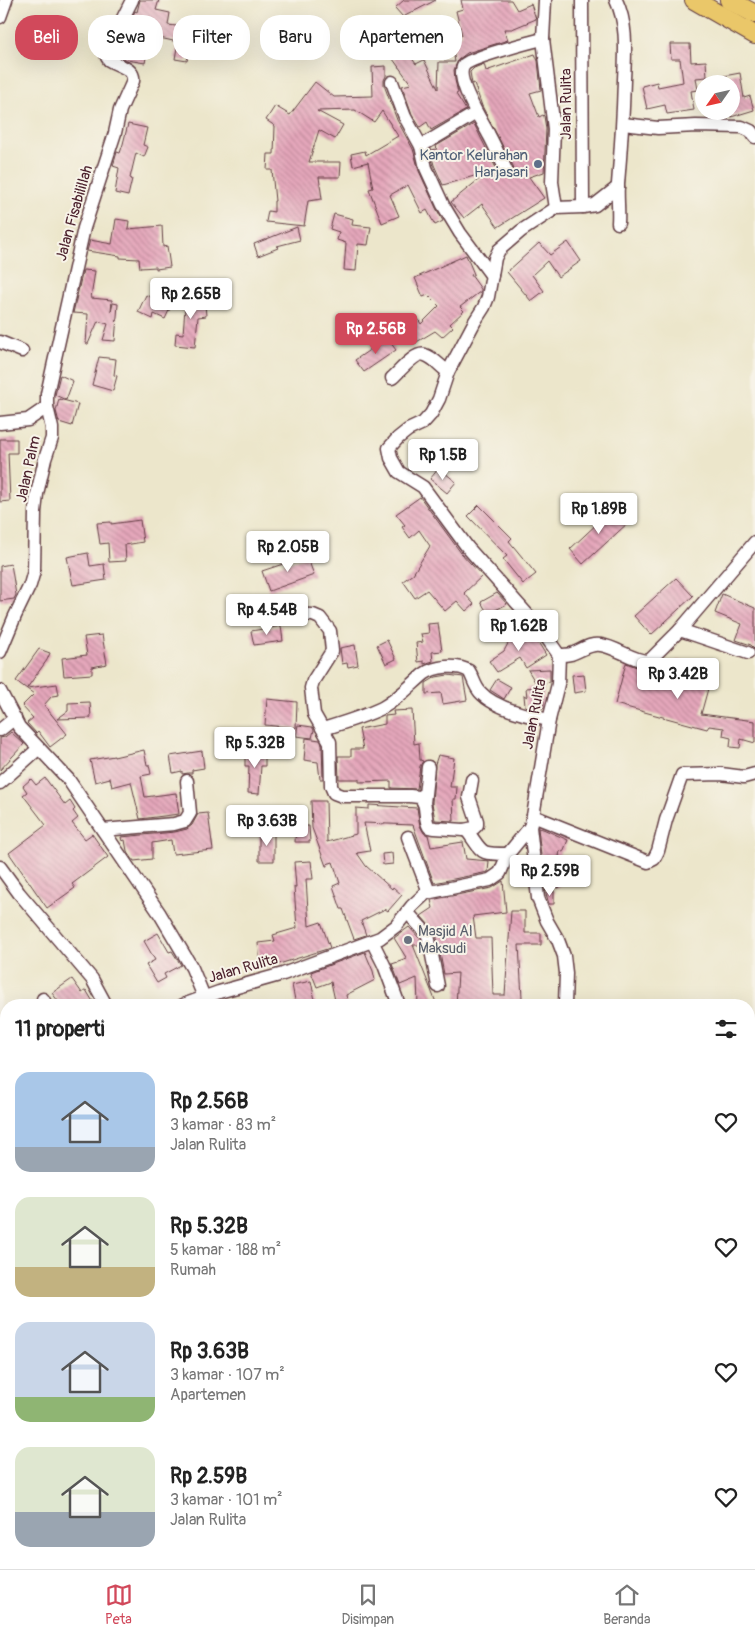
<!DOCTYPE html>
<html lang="id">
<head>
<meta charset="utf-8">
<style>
  body { margin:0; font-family:Pangolin,sans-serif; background:#f6f6f6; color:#222; height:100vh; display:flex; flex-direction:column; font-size:19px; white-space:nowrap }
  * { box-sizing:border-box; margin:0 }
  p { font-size:16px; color:#767676 }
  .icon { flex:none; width:28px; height:28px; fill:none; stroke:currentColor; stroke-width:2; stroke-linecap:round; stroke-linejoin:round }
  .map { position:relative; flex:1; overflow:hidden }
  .side { position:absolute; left:0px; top:999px; width:755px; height:571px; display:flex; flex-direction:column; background:#fff; border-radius:20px 20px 0 0; box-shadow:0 5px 20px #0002 }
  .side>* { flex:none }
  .top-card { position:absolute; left:15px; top:15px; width:500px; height:45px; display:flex; gap:10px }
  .needle { width:32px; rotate:236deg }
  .fabs { position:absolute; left:695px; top:75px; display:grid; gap:10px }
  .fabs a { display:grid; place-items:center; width:45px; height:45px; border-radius:50%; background:#fff; box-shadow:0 5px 20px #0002; font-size:25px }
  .price { position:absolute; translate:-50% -42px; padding:0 11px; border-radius:5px; background:#fff; color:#222; font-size:16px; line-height:32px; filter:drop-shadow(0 1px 2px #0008) }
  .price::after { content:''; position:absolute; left:50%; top:30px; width:15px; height:11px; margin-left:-8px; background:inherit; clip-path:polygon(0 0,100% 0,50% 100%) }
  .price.active { background:#d1495b; color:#fff }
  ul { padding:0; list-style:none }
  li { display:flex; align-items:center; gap:15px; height:125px; padding:0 15px }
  li span { display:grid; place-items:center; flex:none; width:140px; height:100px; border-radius:15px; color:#555 }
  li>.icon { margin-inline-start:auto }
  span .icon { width:60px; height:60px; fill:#fffc; stroke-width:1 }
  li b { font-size:21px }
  h2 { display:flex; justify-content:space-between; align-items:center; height:60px; padding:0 15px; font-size:21px }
  .chip { padding:0 18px; border-radius:20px; background:#fff; box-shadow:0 5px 20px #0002; font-size:18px; line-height:45px }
  .chip.active { background:#d1495b; color:#fff }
  .menu { display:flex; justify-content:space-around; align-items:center; height:70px; border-top:1px solid #e0e0e0; background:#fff; font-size:14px; color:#767676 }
  .menu a { display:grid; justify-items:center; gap:2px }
  .menu .active { color:#d1495b }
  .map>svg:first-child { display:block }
  .building { fill:url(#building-back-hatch) }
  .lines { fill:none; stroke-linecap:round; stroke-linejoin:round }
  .minor-casing { stroke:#623d43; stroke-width:15 }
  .highway-casing { stroke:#623d43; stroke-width:20 }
  .minor { stroke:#fff; stroke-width:12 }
  .highway { stroke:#eac769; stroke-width:18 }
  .service-dot { fill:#5c6f8a; stroke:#f7f3e8; stroke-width:2 }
  .worship-dot { fill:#6b7280; stroke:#f7f3e8; stroke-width:2 }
  .labels { text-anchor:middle; stroke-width:4; stroke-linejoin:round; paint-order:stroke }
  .street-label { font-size:15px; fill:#4a1f2b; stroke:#f7f3e8 }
  .service-label { font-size:15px; fill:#4e5e75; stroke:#f7f3e8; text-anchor:end }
  .worship-label { font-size:15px; fill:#5b616d; stroke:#f7f3e8; text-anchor:start }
</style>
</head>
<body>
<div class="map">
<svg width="755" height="1569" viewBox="0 0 755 1569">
  <defs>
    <pattern id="building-back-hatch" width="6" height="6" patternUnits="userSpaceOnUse" patternTransform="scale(1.25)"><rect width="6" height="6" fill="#e5a7bb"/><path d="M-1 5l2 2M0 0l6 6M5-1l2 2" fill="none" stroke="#bc8798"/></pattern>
  </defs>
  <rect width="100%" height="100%" fill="#f7f3e8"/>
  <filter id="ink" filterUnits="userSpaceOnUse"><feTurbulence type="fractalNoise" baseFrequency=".02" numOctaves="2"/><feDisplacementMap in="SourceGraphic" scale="10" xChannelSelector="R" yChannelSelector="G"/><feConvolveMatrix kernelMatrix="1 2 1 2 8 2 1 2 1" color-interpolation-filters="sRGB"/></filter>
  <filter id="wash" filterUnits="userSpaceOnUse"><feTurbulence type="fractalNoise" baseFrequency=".0096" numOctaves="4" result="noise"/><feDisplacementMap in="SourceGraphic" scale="20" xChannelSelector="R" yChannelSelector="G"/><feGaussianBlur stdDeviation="1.12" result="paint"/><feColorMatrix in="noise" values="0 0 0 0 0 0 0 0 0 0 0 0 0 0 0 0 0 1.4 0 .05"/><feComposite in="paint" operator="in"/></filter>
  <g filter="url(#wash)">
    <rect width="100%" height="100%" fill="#ece6cb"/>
    <g id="blocks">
      <g class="building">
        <polygon points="140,0 159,0 156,10 170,13 168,25 193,28 187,61 175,59 178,42 150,36 145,63 127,60 117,55 120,43 122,43 124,34 135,11 137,12"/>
        <polygon points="404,0 436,0 403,17 395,8"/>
        <polygon points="461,0 511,0 517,10 531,4 536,19 512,29 504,29 508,40 467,53 458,60 454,70 455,80 458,93 456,94 466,110 431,130 427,122 420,127 412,114 402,86 411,84 393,59 395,58 374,32 387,22 390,28 425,19 411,31 413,34 401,43 416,64 424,60 438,89 439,62 455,62 451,37 462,35 456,11 463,9"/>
        <polygon points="670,44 690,44 691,62 706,61 707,77 696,78 698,90 691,91 694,110 667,114 665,105 647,109 642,86 657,82 658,87 683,82 680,59 671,59"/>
        <polygon points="535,54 538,61 541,90 530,93 539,117 543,115 544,116 546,129 544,172 529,177 544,198 498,227 482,204 464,218 451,202 488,172 443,185 434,165 430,150 437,149 436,146 474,124 499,174 505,178 512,175 514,171 513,166 482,106 474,83 472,84 470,72 474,68 484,64 486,71"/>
        <polygon points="386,66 386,76 384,80 384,85 397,120 413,149 419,171 436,208 443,221 435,225 427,210 422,213 408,185 390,195 399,216 382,223 369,189 373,188 368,162 353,166 351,154 365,151 366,155 398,136 382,111 374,122 355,110 317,111 343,125 335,139 319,130 309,162 341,162 340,177 319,177 322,199 308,201 304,226 266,222 268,211 274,212 274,201 275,201 272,170 267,170 268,154 274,154 275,126 266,120 275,106 290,115 315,82 334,97 373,96 372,67"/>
        <polygon points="740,73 744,98 750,96 754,110 731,117 731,84 708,84 708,79"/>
        <polygon points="128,124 147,128 143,145 148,147 144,157 136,153 130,178 132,179 128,196 115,193 119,168 113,166 117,152 120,153 123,144"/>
        <polygon points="334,214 353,219 352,225 371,227 368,245 358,244 356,271 344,270 346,243 337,240 339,232 330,229"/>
        <polygon points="116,219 129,221 128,229 162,226 163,247 167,246 170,267 156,269 156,267 140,268 139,259 120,258 120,256 87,251 90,240 112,244"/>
        <polygon points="297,227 300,240 277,246 278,248 258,256 254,244"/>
        <polygon points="568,242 581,261 558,277 547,261 532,275 544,291 531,301 507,272 539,243 550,255"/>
        <polygon points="466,255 474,274 471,275 481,289 481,291 460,307 464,311 450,324 453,327 442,337 435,331 415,343 411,343 403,329 418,319 421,324 439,306 428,295 423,297 415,278"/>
        <polygon points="83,270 95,271 91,298 112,300 111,312 113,303 118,304 115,341 103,340 108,324 98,321 88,344 86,344 88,314 73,313"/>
        <polygon points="204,293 206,316 198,317 195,347 175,345 176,333 183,334 186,295"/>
        <polygon points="146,295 171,306 165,319 154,314 153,319 138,312"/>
        <polygon points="387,338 396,350 364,372 355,360"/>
        <polygon points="99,357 116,359 114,375 117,376 113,391 92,385"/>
        <polygon points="60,375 73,381 66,400 55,395"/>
        <polygon points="59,399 78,404 72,426 59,422 56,411"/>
        <polygon points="0,439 17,439 17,453 8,453 10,501 0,502"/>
        <polygon points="439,468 456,482 447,493 430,479"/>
        <polygon points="420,497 461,553 482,576 464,593 474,604 466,611 457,601 445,611 427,590 415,598 403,581 413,574 430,546 419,530 410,538 402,527 405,525 396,514"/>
        <polygon points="479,505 512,538 509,541 536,574 523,584 503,559 507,556 468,516"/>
        <polygon points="615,507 629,522 583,564 570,549"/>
        <polygon points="140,520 143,542 125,545 126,561 109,562 108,543 100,544 97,523 111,522 111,524"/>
        <polygon points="88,553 90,566 104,564 106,580 73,585 67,557"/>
        <polygon points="307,556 314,575 269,591 262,571"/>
        <polygon points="11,564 16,595 14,599 0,601 0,566"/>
        <polygon points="676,578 693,596 651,635 634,616"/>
        <polygon points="497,593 507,604 488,614 481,602"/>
        <polygon points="722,594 755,608 755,649 751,645 736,640 742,624 715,613"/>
        <polygon points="438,623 442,651 432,652 433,661 424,664 424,661 418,662 416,643 423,642 421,634 429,633 428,624"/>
        <polygon points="281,626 283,641 254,645 251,631"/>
        <polygon points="531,631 539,641 538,642 546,655 526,668 520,658 497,672 489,661 504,651 513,634 520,638"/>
        <polygon points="102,635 107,664 92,667 92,674 64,676 62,658 87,655 84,637"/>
        <polygon points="387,640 396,659 386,664 377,645"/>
        <polygon points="355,645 358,665 348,667 347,663 342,664 340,648"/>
        <polygon points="39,649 50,653 47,660 27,688 57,684 59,695 52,696 44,705 67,734 50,747 38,731 36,733 27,723 33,718 22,706 34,694 16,681"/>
        <polygon points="677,660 698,665 694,681 709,685 701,714 755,721 755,743 741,739 740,748 730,747 731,738 723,736 724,728 709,726 707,729 615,704 626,663 642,669 650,669 673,675"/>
        <polygon points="550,669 550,682 543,683 544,708 535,709 525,706 524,695 527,697 526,688 538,687 528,670"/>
        <polygon points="584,674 586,691 574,693 572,675"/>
        <polygon points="448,675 463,677 467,700 443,704 441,693 426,694 426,683 436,677"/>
        <polygon points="497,679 511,687 504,699 490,690"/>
        <polygon points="267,699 297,702 296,728 265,725"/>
        <polygon points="90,702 91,718 57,719 68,711 68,703"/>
        <polygon points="412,710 414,744 419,743 420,760 423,761 420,766 417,789 391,788 391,781 359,782 359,779 339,779 338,756 351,756 351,749 363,749 359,729 385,724 385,716 394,715 393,711"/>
        <polygon points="298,725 312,727 314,730 312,738 296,736"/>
        <polygon points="11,732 24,744 0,770 0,738 5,737"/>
        <polygon points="306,738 320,740 322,744 323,779 320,779 318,762 304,760"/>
        <polygon points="144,750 147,765 149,765 151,774 141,776 145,797 176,793 179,814 140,819 131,782 112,787 110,778 95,782 90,760 114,756 114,757"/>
        <polygon points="245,750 265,750 265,766 261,766 259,794 248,793 249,766 245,766"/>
        <polygon points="202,751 204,768 192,770 192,773 188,773 182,774 182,771 173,773 170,756"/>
        <polygon points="438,755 454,758 450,787 457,787 456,799 453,799 454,821 435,820 432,803 435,764"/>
        <polygon points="45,778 65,805 70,801 75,809 73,811 78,818 72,823 85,839 92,834 108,857 72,884 75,888 47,908 9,853 46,825 23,795 27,792 23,786 31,779 36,785"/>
        <polygon points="311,801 326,801 327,842 356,834 356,808 369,809 369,805 417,808 420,826 424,833 428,835 431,847 463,842 466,859 489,861 488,872 434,883 413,825 364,823 370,851 357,853 366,866 392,889 393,887 402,895 388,911 385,909 361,921 366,935 354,939 343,909 341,909 333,886 340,883 333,862 327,864 327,866 326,866 312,828"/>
        <polygon points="208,813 213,850 173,854 171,840 152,843 152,859 134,861 127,851 125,840 122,841 121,837 175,832 187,829 192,825 198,814"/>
        <polygon points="296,826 309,826 310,842 295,842"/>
        <polygon points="538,828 543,829 568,840 563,852 560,851 557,868 542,865"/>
        <polygon points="274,833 274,861 259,861 259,834"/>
        <polygon points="392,853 393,864 383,865 382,854"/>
        <polygon points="311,861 313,879 306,879 309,926 321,922 330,948 276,965 260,967 258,943 275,941 273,935 297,928 294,887 296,887 294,862"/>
        <polygon points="516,868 525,869 524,879 514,877"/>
        <polygon points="556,871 564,874 559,888 550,885"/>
        <polygon points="503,881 506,912 473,916 476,938 491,938 493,995 505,995 511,911 525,911 525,933 541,933 541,945 519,945 522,998 520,1005 508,1005 508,1002 496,1005 456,1005 458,973 444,974 436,933 421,916 433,908 431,900 492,888"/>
        <polygon points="545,890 554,891 554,904 549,904"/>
        <polygon points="409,927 420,939 422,945 413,945 437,1005 418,1005 417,978 400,985 392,964 407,959 394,938"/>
        <polygon points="158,933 169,952 172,951 181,965 164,974 166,978 157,983 146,965 155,960 144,941"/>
        <polygon points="365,952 373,971 375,980 346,995 348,1005 336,1005 331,982 317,987 311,972"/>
        <polygon points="72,979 82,993 86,990 95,1005 61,1005 52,993"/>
        <polygon points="311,981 316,1005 296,1005 292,985"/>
      </g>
    </g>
  </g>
  <g filter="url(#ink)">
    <use href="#blocks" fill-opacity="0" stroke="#623d43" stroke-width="1"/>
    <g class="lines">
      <g class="minor-casing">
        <g id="minor">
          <polyline points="545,0 543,39 554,129 552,182 556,208"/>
          <polyline points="582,0 583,207"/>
          <path d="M616,0C628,25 625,53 624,80C623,115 621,149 618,184C617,197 619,210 618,223"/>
          <polyline points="0,17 6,0"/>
          <polyline points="392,82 405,117 421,146 426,168 443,205 460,233 492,276"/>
          <polyline points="623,124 658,128 696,126 742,127 751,131 755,137"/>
          <polyline points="421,146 476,113"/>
          <path d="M506,170C500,158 495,146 489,135C483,123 452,76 465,64C474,57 530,42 543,39"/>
          <polyline points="0,342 22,351"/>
          <path d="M392,378C399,372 416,351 425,355C433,357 441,367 448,372"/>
          <polyline points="0,423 28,420 47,407"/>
          <path d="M278,614L313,615L320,618L330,631L332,651L313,681L311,688L314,714L330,742L331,786L334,793L342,796H410L419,797C429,804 423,817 429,827L435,828L464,830L468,832C484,854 479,854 508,854"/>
          <polyline points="680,630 748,653"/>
          <path d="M0,652L15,616L30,585L34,571L35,512L37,494L45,459L52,438V428L47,407V394L84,228L115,133L120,110L133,81C135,68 118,66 109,60L107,57L106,52L132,0"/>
          <path d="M559,655C563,655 567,655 571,654C581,651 589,643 601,645C616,647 635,662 649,661L680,630L755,542"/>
          <polyline points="0,691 19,727 68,779 160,914 192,968 204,997"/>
          <path d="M323,729C343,723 363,717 382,708C398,699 410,686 424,674C435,666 457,664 469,671C473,677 474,685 480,692C494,708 528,716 549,720"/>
          <polyline points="0,730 15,718"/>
          <polyline points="0,783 38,749"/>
          <polyline points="424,803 428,767"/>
          <polyline points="533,816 648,862 654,859 658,851 666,820 682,775 721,774 744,777 755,774"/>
          <polyline points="530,827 538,898 547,921 558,940 564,956 566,973 565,1005"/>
          <polyline points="103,830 174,824 185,821 190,813 187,781"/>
          <polyline points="464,830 474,828 477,825 477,821 469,797 472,780"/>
          <polyline points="408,837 429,892"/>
          <polyline points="0,867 19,893 92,979 106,1005"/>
          <polyline points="407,912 428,935 438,986"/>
          <polyline points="372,941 384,965 399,1005"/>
          <polyline points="43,999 46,1005"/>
          <polyline points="183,1005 219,992 283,974 380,938 396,926 412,906 426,893 490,880 500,873 508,854 530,827 533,816 549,720 558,684 559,655 542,631 468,548 423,487 399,472 391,458 389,448 398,438 408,430 423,423 431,414 439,399 448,372 475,321 484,307 488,297 495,258 499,250 521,231 556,208 583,207 595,205 618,187"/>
          <polyline points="0,1058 6,1069"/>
          <polyline points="0,1115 6,1112"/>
          <polyline points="3,1223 6,1222"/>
          <polyline points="749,1385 755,1383"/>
          <polyline points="0,1500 6,1500"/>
          <polyline points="301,1564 303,1569"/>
          <polyline points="0,1569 4,1567 18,1568 20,1564"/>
          <polyline points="62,1569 62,1564"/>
          <polyline points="204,1569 205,1564"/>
          <polyline points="690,1569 693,1564"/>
        </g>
      </g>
      <g class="highway-casing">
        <g id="highway">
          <polyline points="694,0 755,35"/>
          <polyline points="729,0 755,14"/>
        </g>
      </g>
      <use href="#minor" class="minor"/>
      <use href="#highway" class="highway"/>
    </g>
  </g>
  <circle class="service-dot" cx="538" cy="164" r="5"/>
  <circle class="worship-dot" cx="408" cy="940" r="5"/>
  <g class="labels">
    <g class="street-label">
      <text transform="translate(566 104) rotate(-90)" y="5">Jalan Rulita</text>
      <text transform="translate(74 213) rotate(-74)" y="5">Jalan Fisabilillah</text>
      <text transform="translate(28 469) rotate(-78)" y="5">Jalan Palm</text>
      <text transform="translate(534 714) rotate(-79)" y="5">Jalan Rulita</text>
      <text transform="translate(243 968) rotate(-16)" y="5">Jalan Rulita</text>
    </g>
    <g class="service-label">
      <text x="528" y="160">Kantor Kelurahan<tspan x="528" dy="17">Harjasari</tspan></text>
    </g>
    <g class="worship-label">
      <text x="418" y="936">Masjid Al<tspan x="418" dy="17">Maksudi</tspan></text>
    </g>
  </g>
</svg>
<div class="fabs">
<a><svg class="needle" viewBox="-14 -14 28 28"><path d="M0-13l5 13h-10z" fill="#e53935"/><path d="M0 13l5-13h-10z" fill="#767676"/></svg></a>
</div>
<b class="price" style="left:191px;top:320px">Rp 2.65B</b>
<b class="price active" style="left:376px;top:355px">Rp 2.56B</b>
<b class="price" style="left:443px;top:481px">Rp 1.5B</b>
<b class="price" style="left:599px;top:535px">Rp 1.89B</b>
<b class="price" style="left:288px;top:573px">Rp 2.05B</b>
<b class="price" style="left:267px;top:636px">Rp 4.54B</b>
<b class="price" style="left:519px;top:652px">Rp 1.62B</b>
<b class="price" style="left:678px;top:700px">Rp 3.42B</b>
<b class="price" style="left:255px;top:769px">Rp 5.32B</b>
<b class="price" style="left:267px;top:847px">Rp 3.63B</b>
<b class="price" style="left:550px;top:897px">Rp 2.59B</b>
<div class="top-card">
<a class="chip active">Beli</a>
<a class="chip">Sewa</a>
<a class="chip">Filter</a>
<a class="chip">Baru</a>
<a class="chip">Apartemen</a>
</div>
<section class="side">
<h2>11 properti<svg class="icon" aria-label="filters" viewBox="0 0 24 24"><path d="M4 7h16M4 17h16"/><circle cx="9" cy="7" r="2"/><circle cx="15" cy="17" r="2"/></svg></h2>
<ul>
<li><span style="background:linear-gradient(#a9c7e8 75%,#9aa5b1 0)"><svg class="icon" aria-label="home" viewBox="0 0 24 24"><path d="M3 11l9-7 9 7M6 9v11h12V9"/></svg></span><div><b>Rp 2.56B</b><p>3 kamar · 83 m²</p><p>Jalan Rulita</p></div><svg class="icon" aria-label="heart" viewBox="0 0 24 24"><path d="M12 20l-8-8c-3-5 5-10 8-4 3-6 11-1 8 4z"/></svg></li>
<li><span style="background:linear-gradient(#dfe7d0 70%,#c2b280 0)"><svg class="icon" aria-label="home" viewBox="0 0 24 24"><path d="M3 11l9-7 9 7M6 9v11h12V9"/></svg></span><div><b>Rp 5.32B</b><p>5 kamar · 188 m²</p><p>Rumah</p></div><svg class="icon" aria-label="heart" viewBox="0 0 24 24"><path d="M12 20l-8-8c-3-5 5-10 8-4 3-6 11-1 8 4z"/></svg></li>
<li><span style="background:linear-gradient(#c9d6e8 75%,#8fb573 0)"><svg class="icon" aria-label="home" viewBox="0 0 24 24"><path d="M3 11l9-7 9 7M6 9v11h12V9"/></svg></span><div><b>Rp 3.63B</b><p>3 kamar · 107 m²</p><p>Apartemen</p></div><svg class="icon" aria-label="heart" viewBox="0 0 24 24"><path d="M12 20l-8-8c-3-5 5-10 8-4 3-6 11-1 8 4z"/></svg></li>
<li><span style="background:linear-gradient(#dfe7d0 65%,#9aa5b1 0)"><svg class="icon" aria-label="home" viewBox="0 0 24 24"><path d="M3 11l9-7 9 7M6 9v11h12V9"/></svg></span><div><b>Rp 2.59B</b><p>3 kamar · 101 m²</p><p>Jalan Rulita</p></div><svg class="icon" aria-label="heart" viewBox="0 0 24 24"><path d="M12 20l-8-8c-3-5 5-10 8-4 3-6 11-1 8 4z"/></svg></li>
</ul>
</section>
</div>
<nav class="menu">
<a class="active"><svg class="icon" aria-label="map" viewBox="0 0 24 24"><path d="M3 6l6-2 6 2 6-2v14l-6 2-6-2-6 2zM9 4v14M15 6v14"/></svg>Peta</a>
<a><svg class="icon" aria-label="saved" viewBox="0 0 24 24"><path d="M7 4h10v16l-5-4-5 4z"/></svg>Disimpan</a>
<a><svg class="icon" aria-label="home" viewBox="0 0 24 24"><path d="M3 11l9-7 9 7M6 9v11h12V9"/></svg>Beranda</a>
</nav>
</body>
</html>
